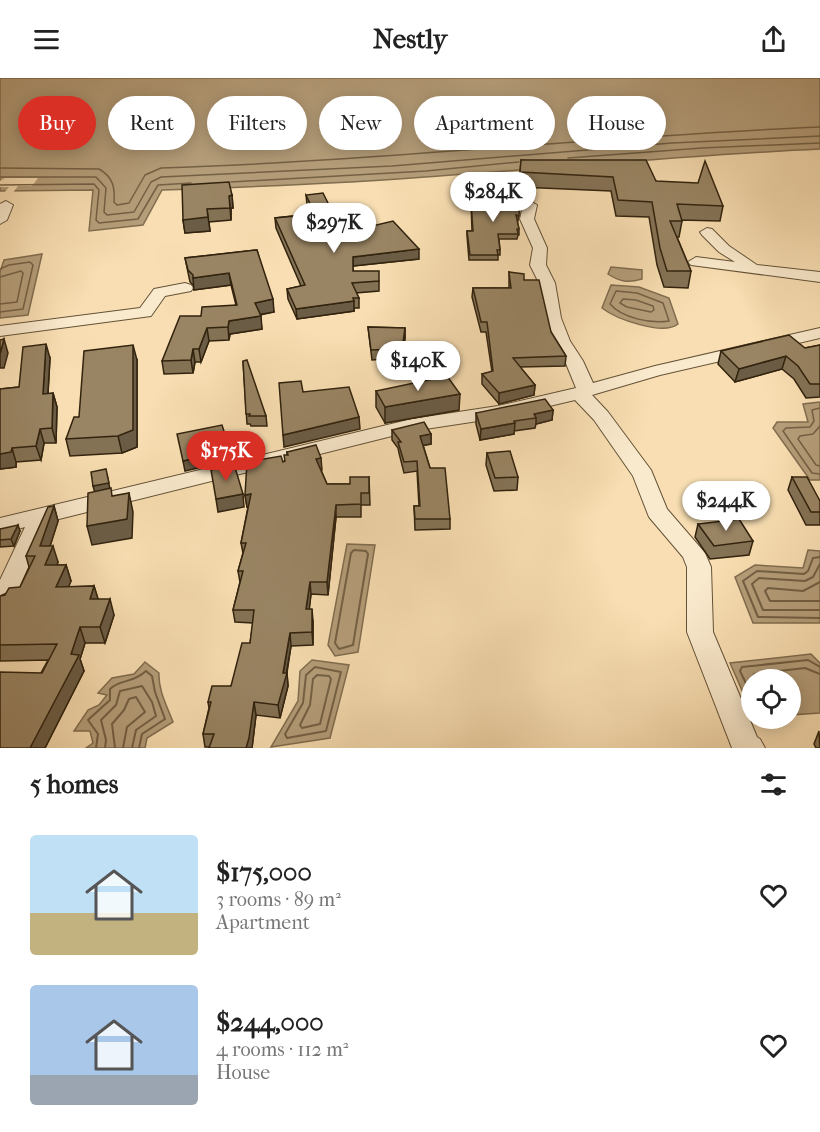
<!DOCTYPE html>
<html lang="en">
<head>
<meta charset="utf-8">
<style>
  body { margin:0; font-family:"IM FELL French Canon",serif; background:#f2f2f2; color:#222; height:100vh; display:flex; flex-direction:column; font-size:22px; white-space:nowrap }
  * { box-sizing:border-box; margin:0 }
  p { font-size:20px; color:#767676 }
  .icon { flex:none; width:33px; height:33px; fill:none; stroke:currentColor; stroke-width:2; stroke-linecap:round; stroke-linejoin:round }
  .map { position:relative; height:670px; overflow:hidden }
  .details { display:flex; flex-direction:column; background:#fff; flex:1 }
  .details>* { flex:none }
  .top-card { position:absolute; left:18px; top:18px; width:784px; height:54px; display:flex; gap:12px }
  .buttons { position:absolute; left:741px; top:591px; display:grid; gap:12px }
  .buttons a { display:grid; place-items:center; width:60px; height:60px; border-radius:50%; background:#fff; box-shadow:0 3px 15px #0003; font-size:30px }
  .price { position:absolute; translate:-50% -51px; padding:0 14px; border-radius:21px; background:#fff; color:#222; font-size:20px; line-height:39px; filter:drop-shadow(0 2px 3px #0008) }
  .price::after { content:''; position:absolute; left:50%; top:36px; width:18px; height:14px; margin-left:-9px; background:inherit; clip-path:polygon(0 0,100% 0,50% 100%) }
  .price.current { background:#d93025; color:#fff }
  ul { padding:0; list-style:none }
  li { display:flex; align-items:center; gap:18px; height:150px; padding:0 30px }
  li span { display:grid; place-items:center; flex:none; width:168px; height:120px; border-radius:6px; color:#555 }
  li>.icon { margin-inline-start:auto }
  span .icon { width:72px; height:72px; fill:#fffc; stroke-width:1 }
  li b { font-size:26px }
  h2 { display:flex; justify-content:space-between; align-items:center; height:72px; padding:0 30px; font-size:26px }
  .tag { padding:0 21px; border-radius:27px; background:#fff; box-shadow:0 3px 15px #0003; font-size:21px; line-height:54px }
  .tag.current { background:#d93025; color:#fff }
  header { display:flex; justify-content:space-between; align-items:center; height:78px; padding:0 30px; background:#fff; font-size:27px; font-weight:700 }
  .map>svg:first-child { display:block }
  .water { fill:#b59e7a; stroke:#816d4f; stroke-width:1.5 }
  .pier { fill:#f8deb2 }
  .lines { fill:none; stroke-linecap:round; stroke-linejoin:round }
  .shore-far1 { stroke:#746044; stroke-width:1.5 }
  .shore { stroke:#746044; stroke-width:2 }
  .street-casing { stroke:#645237; stroke-width:2 }
  .street { fill:#faeacd; fill-rule:evenodd }
  .wall { fill:#847255; stroke:#32230e; stroke-width:1.5 }
  .shaded-wall { fill:#6b5c45; stroke:#32230e; stroke-width:1.5 }
  .building { fill:#998463; stroke:#32230e; stroke-width:1.5 }
</style>
</head>
<body>
<header><svg class="icon" aria-label="menu" viewBox="0 0 24 24"><path d="M4 6h16M4 12h16M4 18h16"/></svg>Nestly<svg class="icon" aria-label="share" viewBox="0 0 24 24"><path d="M12 15V3M7 8l5-5 5 5M5 13v7h14v-7"/></svg></header>
<div class="map">
<svg width="820" height="670" viewBox="0 0 820 670">
  <rect width="100%" height="100%" fill="#f8deb2"/>
  <filter id="stains"><feTurbulence type="fractalNoise" baseFrequency=".00333" numOctaves="4"/><feColorMatrix values="0 0 0 0 .2 0 0 0 0 .09 0 0 0 0 .02 0 0 0 .5 -.17"/></filter>
  <radialGradient id="worn" r=".72"><stop offset=".6" stop-color="#630" stop-opacity="0"/><stop offset="1" stop-color="#630" stop-opacity=".3"/></radialGradient>
  <g class="water">
    <path d="M0,0H820V71C688,77 557,90 425,99C338,106 250,109 162,112L143,147L89,153L93,112L0,113Z"/>
    <polygon points="42,176 28,237 0,240 0,194 4,182"/>
    <path d="M611,189L642,192V201C628,205 620,204 608,196Z"/>
    <path d="M611,207L639,209L669,220L678,246C663,258 616,241 602,230Z"/>
    <polygon points="820,324 820,402 810,402 773,350 777,344 808,344 803,326"/>
    <polygon points="347,466 375,467 358,574 335,578 328,567"/>
    <polygon points="808,472 820,473 820,545 753,545 735,499 755,487 803,490"/>
    <polygon points="811,576 820,585 820,635 791,637 790,602 752,602 751,633 730,585"/>
    <polygon points="312,582 349,587 330,660 271,669 298,623 300,593"/>
    <path d="M145,584L159,595C158,612 167,628 173,644L147,660L145,670H86L93,665L90,653H74L88,632L99,627L107,617L98,615L112,600L134,596Z"/>
  </g>
  <polygon class="pier" points="5,100 38,100 32,108 18,108 12,116 3,116 9,109 0,109 0,103"/>
  <g class="lines">
    <g class="shore-far1">
      <polyline points="568,80 702,70 820,65"/>
      <path d="M0,90L99,91C113,99 115,109 114,124L117,127L129,125L145,97L161,90C381,83 600,58 820,49"/>
      <polyline points="0,99 96,99 106,110 104,134 107,137 134,134 151,104 161,99 392,88 672,65 820,58"/>
      <polyline points="231,104 426,93 519,84"/>
      <polyline points="0,107 94,106 99,112 96,142 99,145 138,141 158,107 191,105"/>
      <polyline points="0,191 9,187 30,184 33,187 23,231 0,234"/>
      <polyline points="0,199 21,193 23,195 17,224 0,226"/>
      <path d="M616,213L637,215L663,225L669,243C651,246 622,240 610,226Z"/>
      <polygon points="623,221 636,222 653,228 654,232 651,234 627,229 620,225"/>
      <polyline points="820,330 812,332 814,343 810,349 786,350 783,353 812,395 820,396"/>
      <polyline points="820,348 813,356 800,358 798,361 816,387 820,388"/>
    </g>
    <g class="shore">
      <polygon points="354,472 366,473 368,476 353,567 339,571 335,565 351,475"/>
      <polyline points="820,479 813,480 808,493 804,496 757,493 743,503 758,539 820,540"/>
      <polyline points="820,486 813,499 805,503 759,500 752,506 763,532 820,532"/>
      <polyline points="820,504 803,513 768,510 765,513 770,523 820,523"/>
      <polygon points="315,589 341,594 326,653 287,660 285,656 303,625 306,597"/>
      <polygon points="317,597 329,598 331,601 320,646 302,650 300,647 310,627 313,601"/>
      <polyline points="752,602 754,596 805,590 820,596"/>
      <polyline points="752,618 740,593 742,589 808,582 820,589"/>
      <path d="M96,670L98,656L88,642L110,622V611C120,601 132,606 146,593L152,598L155,614L165,641L142,656L139,670"/>
      <polyline points="105,670 106,662 101,642 116,627 120,613 142,608 152,624 156,638 136,652 132,670"/>
      <polyline points="115,670 112,646 124,632 129,621 136,619 145,634 127,649 123,670"/>
    </g>
    <g class="street-casing">
      <g id="street">
        <polygon points="6,123 13,127 7,142 0,146 0,126"/>
        <polygon points="530,123 537,127 534,141 547,170 546,187 555,205 561,240 570,263 583,283 593,305 655,288 820,250 820,260 660,297 592,317 608,334 651,392 667,431 705,475 711,489 713,554 757,659 760,661 765,670 732,670 687,554 687,489 683,479 649,439 633,398 594,342 575,322 498,340 412,353 51,443 39,474 9,532 0,534 0,502 25,449 0,456 0,440 412,341 498,328 576,310 565,283 552,263 545,240 539,205 530,187 533,170 520,141 523,127"/>
        <polygon points="707,150 712,151 729,168 757,187 820,194 820,204 691,187 688,184 696,179 735,184 719,174 702,157 700,154"/>
        <polygon points="185,205 191,207 193,210 191,213 165,218 151,238 0,258 0,248 140,230 154,211"/>
      </g>
    </g>
    <use href="#street" class="street"/>
  </g>
  <g class="wall">
    <polygon points="521,82 656,103 723,128 720,143 681,142 682,143 679,159 677,159 691,193 688,210 664,209 657,187 649,139 616,138 611,113 519,109"/>
    <polygon points="488,116 520,116 518,143 517,143 519,151 519,157 518,157 517,161 499,161 500,172 500,177 498,177 498,182 469,182 467,158 467,153 472,153 471,124 488,124"/>
    <polygon points="232,117 233,130 231,130 231,142 209,144 210,153 185,155 183,142"/>
    <polygon points="306,117 343,155 419,181 353,188 353,193 379,203 379,213 356,215 359,220 359,230 354,230 354,233 297,241 288,221 287,211 301,208 276,150 275,140 311,136 307,126"/>
    <polygon points="257,172 274,234 260,237 262,251 230,256 229,262 209,263 201,284 195,284 193,295 164,296 162,283 201,238 236,227 231,207 194,212 194,208 190,204 185,180"/>
    <polygon points="509,194 524,202 551,254 566,278 565,288 520,289 535,307 534,317 499,326 482,306 482,296 492,294 486,254 481,254 472,219 473,210 509,210"/>
    <polygon points="368,249 405,250 405,260 402,280 372,282"/>
    <polygon points="820,267 820,319 806,320 794,301 782,291 735,304 718,286 721,273 805,270"/>
    <polygon points="50,280 48,316 53,315 57,329 56,365 44,365 41,382 16,384 16,389 0,391 0,311 19,309"/>
    <polygon points="137,282 137,369 122,375 70,378 66,361 79,339"/>
    <polygon points="243,283 266,338 267,348 251,348 250,346 247,346"/>
    <polygon points="376,313 459,332 385,345 376,329"/>
    <polygon points="553,332 552,342 536,346 535,350 514,353 514,356 480,362 476,346 476,335"/>
    <polygon points="392,352 431,356 431,366 423,367 430,390 450,441 450,451 415,452 414,428 419,428 417,393 404,395 399,375 398,370 392,362"/>
    <polygon points="287,374 322,392 321,392 327,406 350,406 369,399 370,427 361,427 361,439 336,439 328,517 311,516 309,531 313,543 313,567 291,568 287,595 288,608 280,640 256,637 252,670 209,670 209,669 205,669 203,656 209,630 208,624 231,608 250,565 253,545 235,544 233,532 240,504 238,493 243,475 241,465 248,429 247,429 245,417 283,384 285,383 287,377"/>
    <polygon points="487,375 518,399 517,412 494,413 486,387"/>
    <polygon points="792,399 820,423 820,447 806,447 788,412"/>
    <polygon points="54,428 58,443 50,468 58,484 57,487 66,487 71,503 68,509 94,508 98,521 114,537 105,565 85,565 80,581 84,593 45,670 0,670 48,582 0,583 0,518 20,509 29,489 26,478"/>
    <polygon points="698,446 753,463 749,477 710,481 695,459"/>
    <polygon points="0,451 20,453 14,468 0,469"/>
    <polygon points="819,653 820,670 816,670 814,666"/>
  </g>
  <g class="shaded-wall">
    <polygon points="232,117 233,130 231,130 231,142 229,118"/>
    <polygon points="207,131 210,153 185,155 183,142"/>
    <polygon points="419,171 419,181 353,188 353,179"/>
    <polygon points="229,195 231,207 194,212 193,200"/>
    <polygon points="273,221 274,234 257,237 255,225"/>
    <polygon points="354,223 354,233 297,241 296,231"/>
    <polygon points="261,238 262,251 230,256 229,262 228,249 229,243"/>
    <polygon points="207,250 209,263 201,284 199,271"/>
    <polygon points="405,250 405,260 402,280 402,271"/>
    <polygon points="4,261 8,275 4,290 0,290 0,276"/>
    <polygon points="46,266 50,280 47,330 43,316"/>
    <polygon points="133,267 137,282 137,369 122,375 118,358"/>
    <polygon points="193,271 195,284 193,295 191,282"/>
    <polygon points="786,278 782,291 735,304 739,291"/>
    <polygon points="535,307 534,317 499,326 499,315"/>
    <polygon points="53,315 57,329 56,365 52,350"/>
    <polygon points="460,316 459,332 385,345 385,329"/>
    <polygon points="553,332 552,342 536,346 536,340 534,336"/>
    <polygon points="359,339 360,351 284,369 283,357"/>
    <polygon points="515,345 514,356 480,362 481,351"/>
    <polygon points="40,351 44,365 41,382 36,368"/>
    <polygon points="431,356 431,366 420,368 420,358"/>
    <polygon points="12,370 16,384 16,389 0,391 0,376"/>
    <polygon points="230,372 231,382 185,393 183,383"/>
    <polygon points="321,380 322,392 317,393 316,381"/>
    <polygon points="107,397 110,411 95,415 93,408"/>
    <polygon points="129,415 133,434 132,460 92,467 87,448"/>
    <polygon points="243,416 244,429 218,434 216,421"/>
    <polygon points="251,416 252,428 247,429 245,417"/>
    <polygon points="336,427 336,439 328,517 327,504"/>
    <polygon points="54,428 58,443 45,484 40,468"/>
    <polygon points="18,447 20,453 14,468 11,461"/>
    <polygon points="53,468 58,484 50,503 45,487"/>
    <polygon points="66,487 71,503 62,525 56,509"/>
    <polygon points="310,504 311,516 308,544 306,531"/>
    <polygon points="94,508 99,524 90,521"/>
    <polygon points="110,521 114,537 105,565 100,549"/>
    <polygon points="312,531 313,543 313,567 312,554"/>
    <polygon points="80,549 85,565 80,581 84,593 45,670 30,670 71,576"/>
    <polygon points="290,555 291,568 286,597 287,595 288,608 280,640 278,627"/>
    <polygon points="254,624 256,637 252,670 246,670"/>
  </g>
  <g class="building">
    <polygon points="521,82 646,82 656,103 698,105 705,83 723,128 677,126 682,143 670,143 691,193 667,193 660,170 652,124 618,122 613,99 520,94"/>
    <polygon points="229,104 232,117 229,118 230,130 207,131 208,139 183,142 182,107"/>
    <polygon points="323,115 343,155 393,143 419,171 353,179 353,193 379,193 379,203 352,205 359,220 353,220 354,223 296,231 287,211 305,207 275,140 315,136 306,117"/>
    <polygon points="488,116 520,116 519,138 516,137 519,151 517,151 518,156 498,156 500,172 497,172 498,177 470,177 467,153 473,153 471,124 489,124"/>
    <polygon points="257,172 273,221 255,225 261,238 229,243 228,249 207,250 199,271 193,271 191,282 162,283 180,238 201,238 202,229 237,227 229,195 193,200 193,197 188,192 185,180"/>
    <polygon points="509,194 524,196 524,202 539,202 551,254 566,278 513,280 535,307 499,315 482,296 493,293 487,244 481,244 473,210 511,210"/>
    <polygon points="368,249 405,250 402,271 371,272"/>
    <polygon points="789,257 805,270 820,267 820,306 810,306 798,288 786,278 739,291 721,273"/>
    <polygon points="4,261 0,276 0,262"/>
    <polygon points="46,266 43,316 53,315 52,350 40,351 36,368 12,370 11,374 0,376 0,311 19,309 23,269"/>
    <polygon points="133,267 133,352 118,358 66,361 74,339 79,339 84,273"/>
    <polygon points="247,282 266,338 249,338 250,336 246,336 243,283"/>
    <polygon points="447,298 460,316 385,329 376,313"/>
    <polygon points="301,303 303,314 349,309 359,339 283,357 279,305"/>
    <polygon points="545,321 553,332 534,336 536,340 514,343 515,345 481,351 476,335"/>
    <polygon points="424,344 431,356 420,358 430,390 445,390 450,441 415,441 414,428 420,428 417,383 404,384 398,364 401,364 392,352"/>
    <polygon points="222,347 230,372 183,383 177,356"/>
    <polygon points="316,367 321,380 316,381 327,406 350,406 350,399 369,399 369,415 361,415 361,426 336,427 327,504 310,504 306,531 312,531 312,554 290,555 283,595 287,595 278,627 254,624 249,660 246,670 209,670 214,656 203,656 211,624 208,624 212,608 231,608 242,565 250,565 254,532 233,532 243,493 238,493 246,465 241,465 251,416 245,417 247,384 281,378 283,384 285,383 284,377 288,377 287,374"/>
    <polygon points="510,373 518,399 495,400 487,375"/>
    <polygon points="234,386 243,416 216,421 211,392"/>
    <polygon points="106,391 109,405 93,408 91,394"/>
    <polygon points="792,399 807,399 820,423 820,434 811,434"/>
    <polygon points="111,410 112,418 129,415 127,441 87,448 88,415"/>
    <polygon points="54,428 40,468 53,468 45,487 66,487 56,509 94,508 90,521 110,521 100,549 80,549 71,576 79,577 30,670 0,670 0,594 42,595 57,566 0,567 0,518 5,517 9,510 20,509 35,478 26,478 48,429"/>
    <polygon points="739,441 753,463 714,468 698,446"/>
    <polygon points="18,447 11,461 0,462 0,451"/>
  </g>
  <rect width="100%" height="100%" filter="url(#stains)"/>
  <rect width="100%" height="100%" fill="url(#worn)"/>
</svg>
<div class="buttons">
<a><svg class="icon" aria-label="locate" viewBox="0 0 24 24"><circle cx="12" cy="12" r="6"/><path d="M12 2v4M12 18v4M2 12h4M18 12h4"/></svg></a>
</div>
<b class="price" style="left:493px;top:145px">$284K</b>
<b class="price" style="left:334px;top:176px">$297K</b>
<b class="price" style="left:418px;top:314px">$140K</b>
<b class="price current" style="left:226px;top:404px">$175K</b>
<b class="price" style="left:726px;top:454px">$244K</b>
<div class="top-card">
<a class="tag current">Buy</a>
<a class="tag">Rent</a>
<a class="tag">Filters</a>
<a class="tag">New</a>
<a class="tag">Apartment</a>
<a class="tag">House</a>
</div>
</div>
<section class="details">
<h2>5 homes<svg class="icon" aria-label="filters" viewBox="0 0 24 24"><path d="M4 7h16M4 17h16"/><circle cx="9" cy="7" r="2"/><circle cx="15" cy="17" r="2"/></svg></h2>
<ul>
<li><span style="background:linear-gradient(#bfe0f5 65%,#c2b280 0)"><svg class="icon" aria-label="home" viewBox="0 0 24 24"><path d="M3 11l9-7 9 7M6 9v11h12V9"/></svg></span><div><b>$175,000</b><p>3 rooms · 89 m²</p><p>Apartment</p></div><svg class="icon" aria-label="heart" viewBox="0 0 24 24"><path d="M12 20l-8-8c-3-5 5-10 8-4 3-6 11-1 8 4z"/></svg></li>
<li><span style="background:linear-gradient(#a9c7e8 75%,#9aa5b1 0)"><svg class="icon" aria-label="home" viewBox="0 0 24 24"><path d="M3 11l9-7 9 7M6 9v11h12V9"/></svg></span><div><b>$244,000</b><p>4 rooms · 112 m²</p><p>House</p></div><svg class="icon" aria-label="heart" viewBox="0 0 24 24"><path d="M12 20l-8-8c-3-5 5-10 8-4 3-6 11-1 8 4z"/></svg></li>
</ul>
</section>
</body>
</html>
